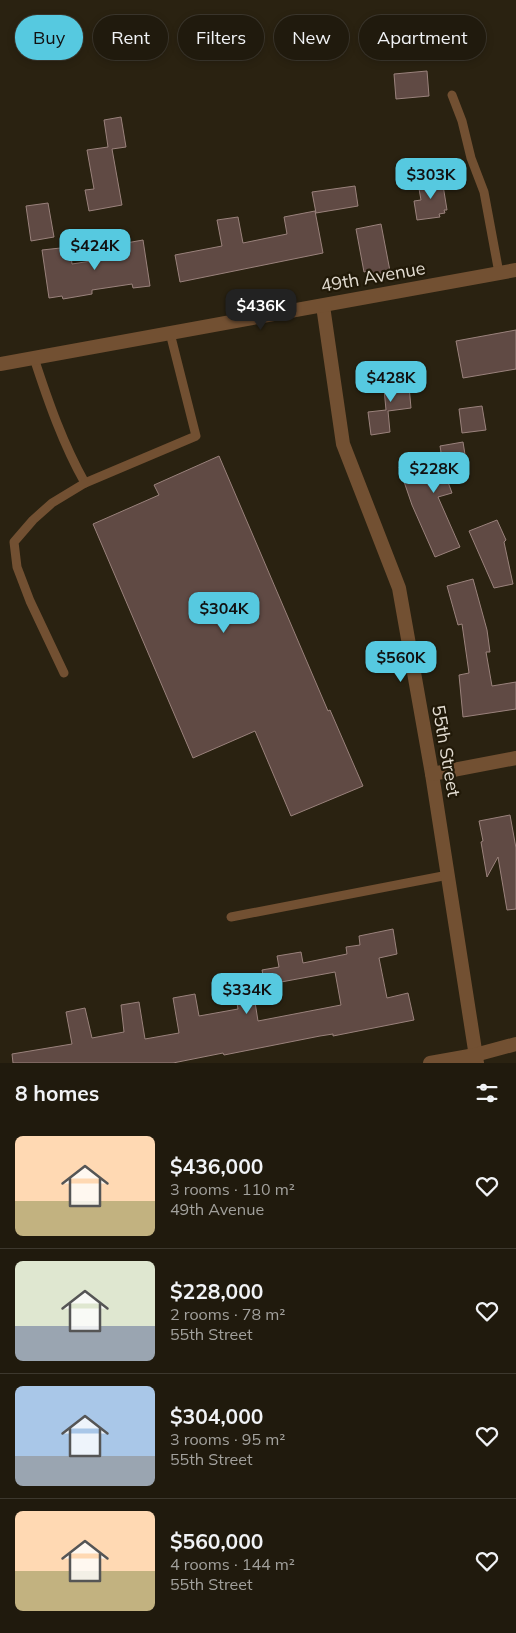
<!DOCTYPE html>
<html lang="en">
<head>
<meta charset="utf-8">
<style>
  body { margin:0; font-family:Mulish,sans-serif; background:#2d271b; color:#f1f3f6; height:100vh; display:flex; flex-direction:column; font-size:19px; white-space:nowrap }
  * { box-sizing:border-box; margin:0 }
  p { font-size:16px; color:#a2a19d }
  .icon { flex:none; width:28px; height:28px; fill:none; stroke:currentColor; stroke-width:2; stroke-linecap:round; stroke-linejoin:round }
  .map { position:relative; height:1063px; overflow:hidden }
  .side { display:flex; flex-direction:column; background:#201a0d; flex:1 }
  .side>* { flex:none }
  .guide { position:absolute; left:15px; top:15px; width:486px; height:45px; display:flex; gap:10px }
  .price { position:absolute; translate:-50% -42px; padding:0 11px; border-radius:10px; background:#56c9e0; color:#111; font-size:16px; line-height:32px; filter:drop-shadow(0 1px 2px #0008) }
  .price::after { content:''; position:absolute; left:50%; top:30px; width:15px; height:11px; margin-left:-8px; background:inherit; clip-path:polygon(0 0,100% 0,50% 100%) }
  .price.active { background:#222; color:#fff }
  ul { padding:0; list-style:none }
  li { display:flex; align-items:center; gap:15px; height:125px; padding:0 15px }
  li+li { border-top:1px solid #3d382e }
  li span { display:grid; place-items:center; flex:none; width:140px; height:100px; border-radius:8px; color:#555 }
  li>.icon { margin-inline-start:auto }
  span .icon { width:60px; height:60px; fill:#fffc; stroke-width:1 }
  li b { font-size:21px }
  h2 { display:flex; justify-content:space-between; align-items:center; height:60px; padding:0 15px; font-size:21px }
  .chip { padding:0 18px; border-radius:22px; background:#201a0d; box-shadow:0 2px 8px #0003,0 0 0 1px #3d382e; font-size:18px; line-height:45px }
  .chip.active { background:#56c9e0; color:#111 }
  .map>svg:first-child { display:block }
  .building { fill:#604a44; stroke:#9a827c }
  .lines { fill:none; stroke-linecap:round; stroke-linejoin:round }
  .service { stroke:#725032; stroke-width:9 }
  .minor { stroke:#725032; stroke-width:14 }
  .labels { text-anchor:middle; stroke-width:4.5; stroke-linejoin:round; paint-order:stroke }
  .street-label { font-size:18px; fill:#e3ddd2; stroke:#211908 }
</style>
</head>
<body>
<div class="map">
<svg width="516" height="1063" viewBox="0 0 516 1063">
  <rect width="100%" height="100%" fill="#2a2211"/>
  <g class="building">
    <polygon points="427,71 429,96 396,99 394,74"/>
    <polygon points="121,117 126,147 112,149 122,205 89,211 85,190 94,189 87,150 108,147 104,120"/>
    <polygon points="442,179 447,210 444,210 445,213 439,214 440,217 417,220 414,201 421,200 418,183"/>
    <polygon points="355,186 358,206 316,213 312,192"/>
    <polygon points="48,203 54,237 31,241 26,206"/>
    <polygon points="315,211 323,253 180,282 175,255 222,246 217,220 238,217 243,243 287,234 284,217"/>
    <polygon points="381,224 390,271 372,275 371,270 364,272 356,229"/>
    <polygon points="143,240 150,286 133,288 132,284 92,290 92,294 63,299 62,296 49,298 42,250 70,247 72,264 117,257 115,245"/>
    <polygon points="516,330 516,369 463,378 456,341"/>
    <polygon points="408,375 411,408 388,411 390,432 371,435 368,412 386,410 383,378"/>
    <polygon points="482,406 486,430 462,433 459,409"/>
    <polygon points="463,442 467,467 444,471 452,493 438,497 460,547 435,557 412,505 399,467 441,452 440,446"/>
    <polygon points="219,456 328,711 330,710 363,786 291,816 255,731 193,758 93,524 159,495 154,485"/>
    <polygon points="497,520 506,540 504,542 513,584 494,588 469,531"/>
    <polygon points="473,579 487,630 490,652 486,652 492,686 516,682 516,709 463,717 459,675 469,673 462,624 458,625 447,586"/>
    <polygon points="510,815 516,848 516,909 507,910 498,857 487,877 481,842 483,841 479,821"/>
    <polygon points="393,929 397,954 379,958 387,998 408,993 414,1020 333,1036 333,1034 320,1036 224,1055 223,1053 173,1063 13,1063 12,1054 72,1044 66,1012 85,1008 92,1038 124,1032 121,1005 139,1002 145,1039 179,1033 173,998 195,994 199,1016 238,1009 234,986 252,983 258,1021 341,1005 335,972 265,985 262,970 279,967 277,956 301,952 303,963 347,954 346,947 360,945 359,936"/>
  </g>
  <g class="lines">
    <g class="service">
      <polyline points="452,95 462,121 471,158 484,192 499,273"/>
      <path d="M34,358C48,401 63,444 85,483"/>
      <polyline points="64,673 30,601 17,567 14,542 33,520 52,503 85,483 196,436 170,333"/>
      <polyline points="231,917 448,875"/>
    </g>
    <g class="minor">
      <polyline points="323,306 343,444 399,588 432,774 477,1063"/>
      <polyline points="0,364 516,270"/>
      <polyline points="432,774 516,758"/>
      <polyline points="430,1063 475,1055 516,1044"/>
    </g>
  </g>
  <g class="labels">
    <g class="street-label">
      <text transform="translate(373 277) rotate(-10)" y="6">49th Avenue</text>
      <text transform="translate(446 751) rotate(80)" y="6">55th Street</text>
    </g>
  </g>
</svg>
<b class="price" style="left:431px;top:200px">$303K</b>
<b class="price" style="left:95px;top:271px">$424K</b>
<b class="price active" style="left:261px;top:331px">$436K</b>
<b class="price" style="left:391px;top:403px">$428K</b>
<b class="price" style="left:434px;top:494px">$228K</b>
<b class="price" style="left:224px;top:634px">$304K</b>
<b class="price" style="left:401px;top:683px">$560K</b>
<b class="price" style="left:247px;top:1015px">$334K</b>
<div class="guide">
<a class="chip active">Buy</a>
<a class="chip">Rent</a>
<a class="chip">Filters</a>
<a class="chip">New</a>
<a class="chip">Apartment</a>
</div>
</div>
<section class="side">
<h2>8 homes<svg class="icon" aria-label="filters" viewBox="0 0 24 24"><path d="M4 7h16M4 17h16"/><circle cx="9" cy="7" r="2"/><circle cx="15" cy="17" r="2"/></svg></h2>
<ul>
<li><span style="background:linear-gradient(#ffd9b3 65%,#c2b280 0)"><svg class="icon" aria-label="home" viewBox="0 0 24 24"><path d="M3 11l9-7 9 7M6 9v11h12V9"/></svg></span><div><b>$436,000</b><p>3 rooms · 110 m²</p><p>49th Avenue</p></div><svg class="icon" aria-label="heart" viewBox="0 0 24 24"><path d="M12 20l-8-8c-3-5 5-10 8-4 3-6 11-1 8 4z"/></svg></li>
<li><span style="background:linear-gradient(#dfe7d0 65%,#9aa5b1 0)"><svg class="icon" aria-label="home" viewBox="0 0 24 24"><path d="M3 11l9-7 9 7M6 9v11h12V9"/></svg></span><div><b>$228,000</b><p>2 rooms · 78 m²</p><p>55th Street</p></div><svg class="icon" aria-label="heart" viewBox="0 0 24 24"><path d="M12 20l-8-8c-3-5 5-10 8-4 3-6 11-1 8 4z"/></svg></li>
<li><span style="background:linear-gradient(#a9c7e8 70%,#9aa5b1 0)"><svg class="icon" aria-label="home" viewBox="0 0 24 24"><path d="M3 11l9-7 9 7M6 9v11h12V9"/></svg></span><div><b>$304,000</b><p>3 rooms · 95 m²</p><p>55th Street</p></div><svg class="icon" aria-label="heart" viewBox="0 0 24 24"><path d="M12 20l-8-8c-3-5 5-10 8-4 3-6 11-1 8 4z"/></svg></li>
<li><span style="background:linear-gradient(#ffd9b3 60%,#c2b280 0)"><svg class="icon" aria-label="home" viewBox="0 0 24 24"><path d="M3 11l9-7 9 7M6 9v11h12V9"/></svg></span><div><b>$560,000</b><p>4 rooms · 144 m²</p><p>55th Street</p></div><svg class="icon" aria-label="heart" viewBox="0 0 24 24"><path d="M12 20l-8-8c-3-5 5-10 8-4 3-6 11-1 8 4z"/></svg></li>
</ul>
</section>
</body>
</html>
